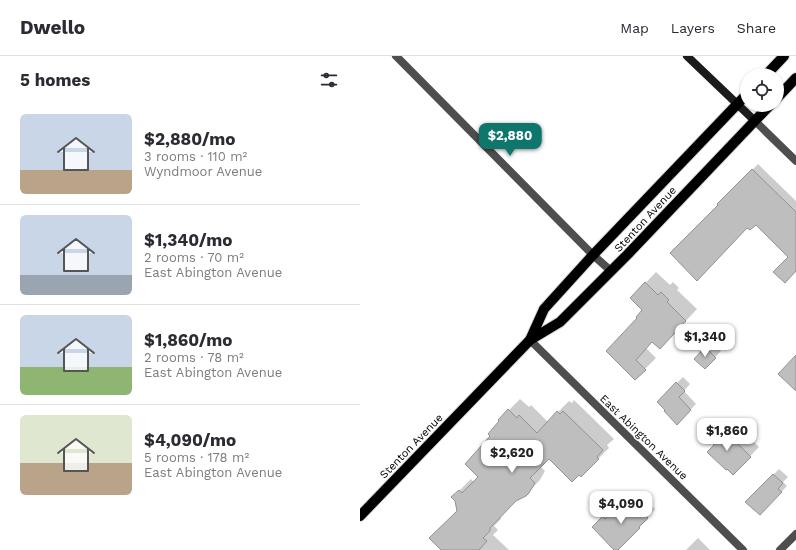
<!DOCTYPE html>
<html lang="en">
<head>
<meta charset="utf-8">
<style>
  body { margin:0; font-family:"Work Sans",sans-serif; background:#f7f7f7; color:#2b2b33; height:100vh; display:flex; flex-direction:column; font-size:15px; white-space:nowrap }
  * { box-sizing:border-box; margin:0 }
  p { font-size:13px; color:#7c7c81 }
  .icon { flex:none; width:22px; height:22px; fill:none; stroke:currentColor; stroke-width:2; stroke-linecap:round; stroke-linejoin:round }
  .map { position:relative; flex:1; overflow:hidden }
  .details { display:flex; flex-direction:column; background:#fff; width:360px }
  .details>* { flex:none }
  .controls { position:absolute; left:380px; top:12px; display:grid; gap:8px }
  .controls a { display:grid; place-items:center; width:44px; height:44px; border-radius:50%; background:#fff; box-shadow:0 1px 3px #0004; font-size:20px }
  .price { position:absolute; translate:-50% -34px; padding:0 9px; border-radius:8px; background:#fff; color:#222; font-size:13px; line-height:26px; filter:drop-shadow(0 1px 2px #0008) }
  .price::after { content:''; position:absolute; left:50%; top:24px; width:12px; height:9px; margin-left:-6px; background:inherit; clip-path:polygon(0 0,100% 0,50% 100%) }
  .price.on { background:#0f766e; color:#fff }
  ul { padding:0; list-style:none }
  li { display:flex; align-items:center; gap:12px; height:100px; padding:0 20px }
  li+li { border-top:1px solid #e1e1e2 }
  li span { display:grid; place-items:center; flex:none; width:112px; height:80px; border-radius:6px; color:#555 }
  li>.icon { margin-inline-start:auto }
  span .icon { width:48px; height:48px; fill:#fffc; stroke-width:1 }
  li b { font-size:17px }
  h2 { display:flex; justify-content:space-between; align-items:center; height:48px; padding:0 20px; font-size:17px }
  header { display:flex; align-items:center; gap:24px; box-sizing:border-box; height:56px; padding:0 20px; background:#fff; border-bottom:1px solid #e1e1e2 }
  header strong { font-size:19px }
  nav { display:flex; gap:22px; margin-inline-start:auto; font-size:14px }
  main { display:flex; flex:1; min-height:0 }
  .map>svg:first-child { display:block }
  .shadow { fill:#0003 }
  .building { fill:#bebebe; stroke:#929292 }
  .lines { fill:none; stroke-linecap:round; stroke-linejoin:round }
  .primary-casing { stroke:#dbdbdb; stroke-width:12 }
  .street { stroke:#4e4e4e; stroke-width:8 }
  .secondary { stroke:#1b1b1b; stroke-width:8 }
  .primary { stroke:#000; stroke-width:10 }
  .labels { text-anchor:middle; stroke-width:3; stroke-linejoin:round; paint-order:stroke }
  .street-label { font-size:11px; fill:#000; stroke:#fff }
</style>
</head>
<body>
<header>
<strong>Dwello</strong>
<nav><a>Map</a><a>Layers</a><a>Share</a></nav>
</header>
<main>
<section class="details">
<h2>5 homes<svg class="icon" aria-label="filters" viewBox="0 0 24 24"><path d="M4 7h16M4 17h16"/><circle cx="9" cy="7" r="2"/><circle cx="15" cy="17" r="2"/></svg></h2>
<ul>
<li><span style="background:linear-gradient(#c9d6e8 70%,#b9a48a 0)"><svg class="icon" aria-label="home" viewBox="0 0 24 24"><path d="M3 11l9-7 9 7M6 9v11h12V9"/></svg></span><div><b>$2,880/mo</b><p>3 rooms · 110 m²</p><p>Wyndmoor Avenue</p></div></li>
<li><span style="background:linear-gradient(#c9d6e8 75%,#9aa5b1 0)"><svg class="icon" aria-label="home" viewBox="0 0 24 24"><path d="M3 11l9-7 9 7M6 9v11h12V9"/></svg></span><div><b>$1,340/mo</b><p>2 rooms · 70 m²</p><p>East Abington Avenue</p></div></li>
<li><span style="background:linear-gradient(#c9d6e8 65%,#8fb573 0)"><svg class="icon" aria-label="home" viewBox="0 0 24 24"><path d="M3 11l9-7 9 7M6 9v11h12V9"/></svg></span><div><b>$1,860/mo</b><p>2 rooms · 78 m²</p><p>East Abington Avenue</p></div></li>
<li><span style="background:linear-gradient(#dfe7d0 60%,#b9a48a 0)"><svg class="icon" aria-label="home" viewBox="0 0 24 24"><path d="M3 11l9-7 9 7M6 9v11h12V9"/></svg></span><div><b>$4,090/mo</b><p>5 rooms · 178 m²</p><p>East Abington Avenue</p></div></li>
</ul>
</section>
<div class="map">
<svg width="436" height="494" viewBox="0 0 436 494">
  <rect width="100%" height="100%" fill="#fff"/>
  <g class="shadow">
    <polygon points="398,108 436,145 436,214 430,201 396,167 360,149 361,146"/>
    <polygon points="296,216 310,229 313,226 319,232 317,234 337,253 311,281 293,285 286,292 296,302 275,323 247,295 279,262 283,254 271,242"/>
    <polygon points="352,286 361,295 345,312 335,303"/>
    <polygon points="323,321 330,328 324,335 336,348 317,367 298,346"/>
    <polygon points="160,343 169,351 171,349 188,366 209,345 212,347 214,344 254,383 247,389 249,392 221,420 189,402 180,410 185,415 180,424 165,439 156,444 141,460 141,463 134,470 138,474 133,479 149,494 83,494 98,455 96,445 93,441 111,423 114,426 119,421 132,380 141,365 139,364"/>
    <polygon points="365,363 379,376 382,374 399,391 373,418 355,389 347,381"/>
    <polygon points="419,413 428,421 423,426 427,430 400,458 387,446"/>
    <polygon points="278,436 295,453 287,462 288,463 257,493 233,471 252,452 255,455 258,451 260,454"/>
    <polygon points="338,482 350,494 326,494"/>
  </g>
  <g class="building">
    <polygon points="392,113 436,156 436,215 425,227 413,216 428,201 396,169 390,174 387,172 337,225 310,197 358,149 357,148"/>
    <polygon points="285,226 298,239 301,236 309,244 307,246 326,265 300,293 292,286 276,304 286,314 275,324 246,295 277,262 276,261 282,254 270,242"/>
    <polygon points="345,291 356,302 345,313 334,303"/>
    <polygon points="436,299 436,335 418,318"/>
    <polygon points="316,326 325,335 319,341 331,354 317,369 304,355 305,354 297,346"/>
    <polygon points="148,353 157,362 159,359 177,377 197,355 200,358 203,355 243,394 237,401 239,403 221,421 219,419 212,426 189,403 170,422 175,427 169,437 166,440 156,445 130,472 130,475 123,482 127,485 119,494 81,494 69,482 97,455 95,445 91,441 99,434 102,437 118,421 105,408 130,380 128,378 139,365 138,364"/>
    <polygon points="356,371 370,384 372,382 391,401 373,419 367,413 366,414 347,396 354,389 346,381"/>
    <polygon points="413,418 423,427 418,433 422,436 400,459 385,446"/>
    <polygon points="269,443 288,462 279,471 280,472 258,494 254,494 232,471 243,460 245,463 249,459 251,461"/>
  </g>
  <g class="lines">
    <g class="primary-casing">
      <g id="primary">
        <polyline points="406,19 424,0"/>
        <polyline points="417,42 436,22"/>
        <polyline points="170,284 184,253 233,199 387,38"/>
        <polyline points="0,460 170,284 200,266 268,198 410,49"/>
      </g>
    </g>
    <g class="street">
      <polyline points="36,0 233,199 251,215"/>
      <polyline points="395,65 436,105"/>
      <polyline points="170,284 383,494"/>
      <polyline points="420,494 436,478"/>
    </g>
    <polyline class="secondary" points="327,0 395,65"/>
    <use href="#primary" class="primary"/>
  </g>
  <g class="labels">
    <g class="street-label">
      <text transform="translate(285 163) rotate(-47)" y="4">Stenton Avenue</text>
      <text transform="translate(284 381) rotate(44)" y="4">East Abington Avenue</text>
      <text transform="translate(51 390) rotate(-46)" y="4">Stenton Avenue</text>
    </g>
  </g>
</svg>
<div class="controls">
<a><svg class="icon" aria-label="locate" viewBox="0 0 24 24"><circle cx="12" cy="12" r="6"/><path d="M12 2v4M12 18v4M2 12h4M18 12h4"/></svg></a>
</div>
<b class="price on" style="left:150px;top:101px">$2,880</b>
<b class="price" style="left:345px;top:302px">$1,340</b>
<b class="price" style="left:367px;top:396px">$1,860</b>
<b class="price" style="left:152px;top:418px">$2,620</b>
<b class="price" style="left:261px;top:469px">$4,090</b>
</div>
</main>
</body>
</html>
